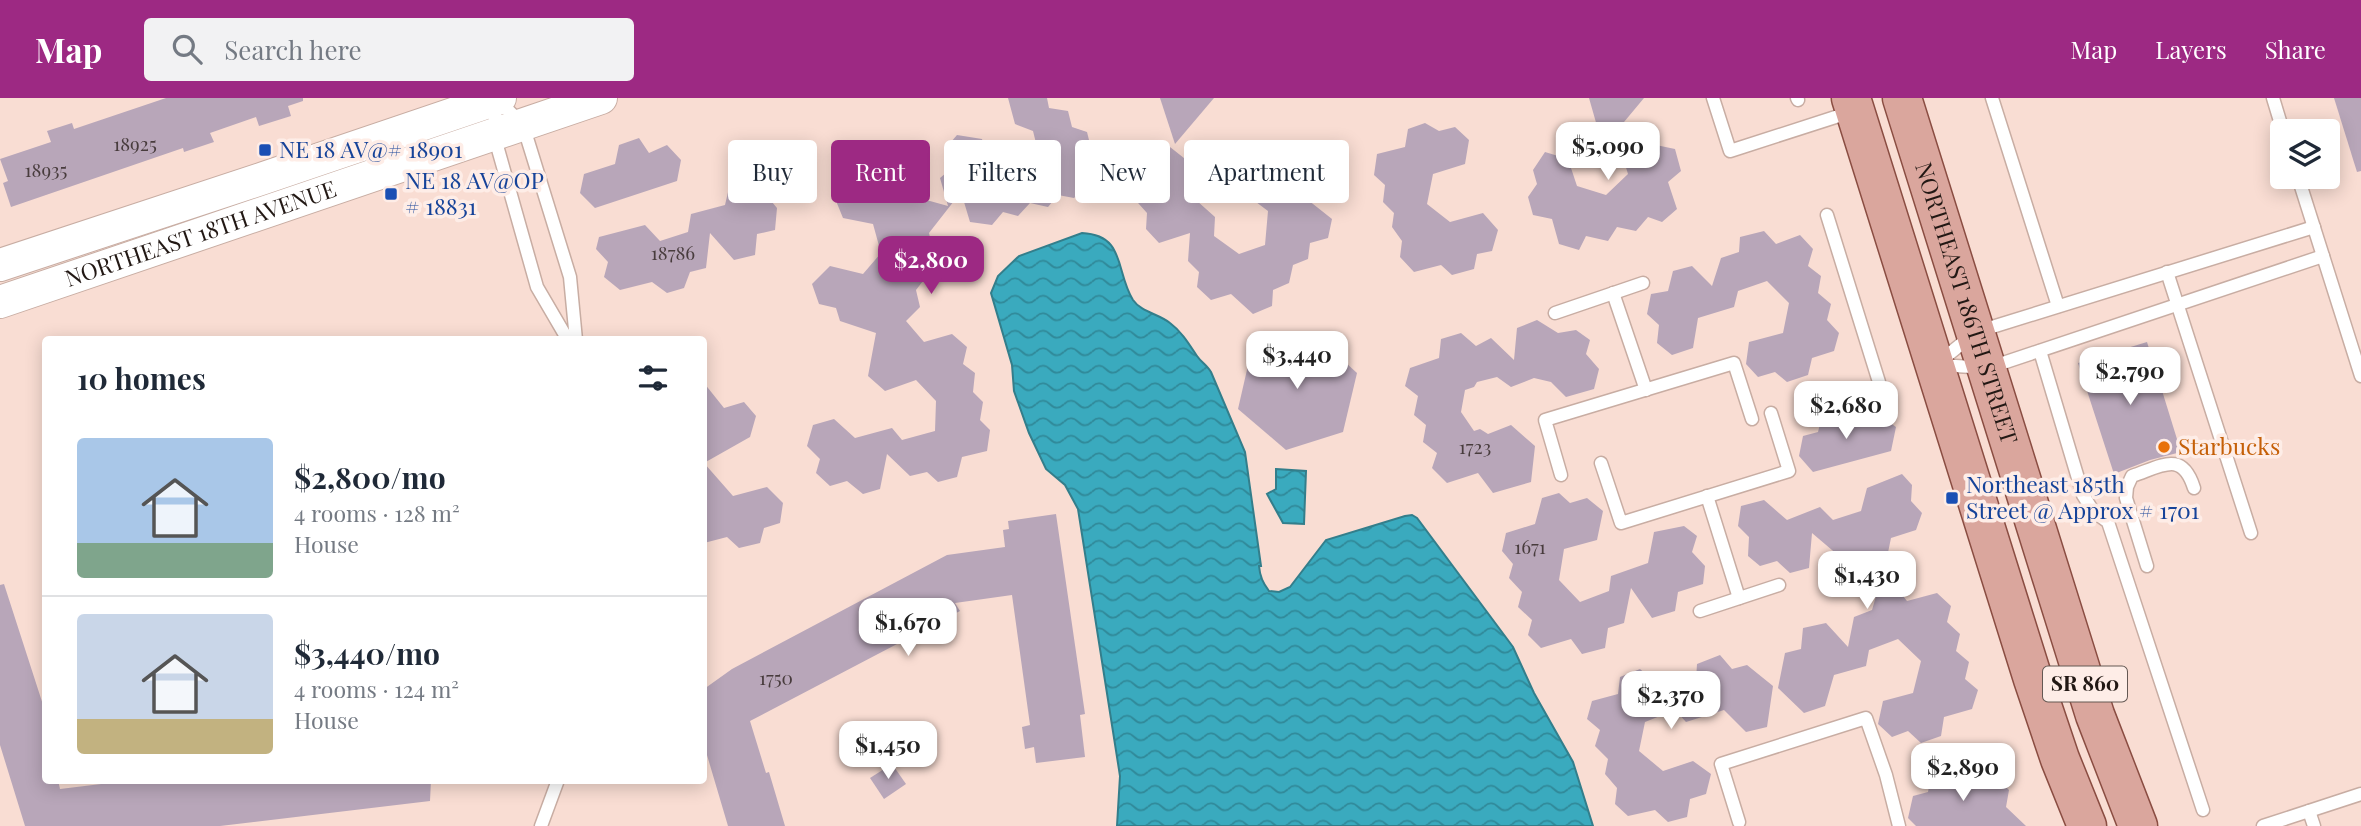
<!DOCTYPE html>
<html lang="en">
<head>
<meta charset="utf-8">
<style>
  body { margin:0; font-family:"Playfair Display",serif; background:#f2f2f3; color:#1f2937; height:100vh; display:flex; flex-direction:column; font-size:26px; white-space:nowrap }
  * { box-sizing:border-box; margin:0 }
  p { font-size:23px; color:#747a83 }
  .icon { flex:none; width:38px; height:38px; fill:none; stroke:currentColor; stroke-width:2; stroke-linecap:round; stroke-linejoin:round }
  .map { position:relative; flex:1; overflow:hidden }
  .drawer { position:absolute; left:42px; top:238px; width:665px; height:448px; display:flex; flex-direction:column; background:#fff; border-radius:7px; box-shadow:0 4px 18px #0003 }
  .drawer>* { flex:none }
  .hud { position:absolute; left:728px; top:42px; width:665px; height:63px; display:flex; gap:14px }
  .fabs { position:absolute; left:2270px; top:21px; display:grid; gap:14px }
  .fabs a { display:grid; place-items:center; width:70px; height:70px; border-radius:7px; background:#fff; box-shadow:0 4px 18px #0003; font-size:35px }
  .price { position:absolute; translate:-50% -60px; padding:0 16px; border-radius:14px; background:#fff; color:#222; font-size:23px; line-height:46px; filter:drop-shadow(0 2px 4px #0008) }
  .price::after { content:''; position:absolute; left:50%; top:42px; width:21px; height:16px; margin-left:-10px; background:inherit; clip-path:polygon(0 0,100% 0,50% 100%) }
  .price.current { background:#9d2983; color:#fff }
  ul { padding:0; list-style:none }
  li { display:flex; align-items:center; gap:21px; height:175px; padding:0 35px }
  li+li { border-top:2px solid #e0e1e3 }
  li span { display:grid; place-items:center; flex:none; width:196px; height:140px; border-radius:7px; color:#555 }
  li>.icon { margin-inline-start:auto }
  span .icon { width:84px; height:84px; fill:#fffc; stroke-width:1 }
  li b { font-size:30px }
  h2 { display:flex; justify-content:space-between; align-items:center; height:84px; padding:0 35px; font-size:30px }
  .pill { padding:0 24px; border-radius:7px; background:#fff; box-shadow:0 4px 18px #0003; font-size:24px; line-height:63px }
  .pill.current { background:#9d2983; color:#fff }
  header { display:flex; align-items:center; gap:42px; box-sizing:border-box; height:98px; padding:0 35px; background:#9d2983; color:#fff }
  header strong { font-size:33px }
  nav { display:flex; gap:38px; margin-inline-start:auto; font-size:24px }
  .search { width:490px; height:63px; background:#f2f2f3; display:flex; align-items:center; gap:18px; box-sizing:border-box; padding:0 24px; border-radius:7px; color:#747a83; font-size:26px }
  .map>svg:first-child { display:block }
  .water { fill:url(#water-waves); stroke:#337e8b; stroke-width:2 }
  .building { fill:#b8a6b9 }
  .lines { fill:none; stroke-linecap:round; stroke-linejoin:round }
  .service-casing { stroke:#c8ada3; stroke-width:15 }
  .tertiary-casing { stroke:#c8ada3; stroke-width:34 }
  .primary-casing { stroke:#8a4d42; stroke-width:41 }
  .service { stroke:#fff; stroke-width:12 }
  .tertiary { stroke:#fff; stroke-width:32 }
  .primary { stroke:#daa69d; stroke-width:38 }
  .transit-dot { fill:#1a4fb4; stroke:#feede7; stroke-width:2.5 }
  .food-dot { fill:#e8710a; stroke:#feede7; stroke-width:2.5 }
  .labels { text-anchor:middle; stroke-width:7; stroke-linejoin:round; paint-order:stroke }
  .number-label { font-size:19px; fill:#483c3d }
  .shield { fill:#feede7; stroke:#645853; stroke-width:2 }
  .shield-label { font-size:21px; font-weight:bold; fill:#221814 }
  .transit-label { font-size:23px; fill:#164399; stroke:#feede7; text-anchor:start }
  .street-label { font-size:23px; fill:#221814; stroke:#feede7 }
  .food-label { font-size:23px; fill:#c56008; stroke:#feede7; text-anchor:start }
</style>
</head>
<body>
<header>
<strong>Map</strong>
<div class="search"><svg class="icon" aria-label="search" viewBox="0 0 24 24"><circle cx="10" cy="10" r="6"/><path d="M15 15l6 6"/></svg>Search here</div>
<nav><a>Map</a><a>Layers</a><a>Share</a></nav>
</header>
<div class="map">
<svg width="2361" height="728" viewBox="0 0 2361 728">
  <defs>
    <pattern id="water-waves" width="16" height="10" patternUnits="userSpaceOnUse" patternTransform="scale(1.75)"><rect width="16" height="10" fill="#3aaabe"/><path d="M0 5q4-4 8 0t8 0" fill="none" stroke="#308999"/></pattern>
  </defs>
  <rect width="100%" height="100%" fill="#f9ddd3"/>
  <g class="water">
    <path d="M1082,135C1126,137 1115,173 1133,202C1141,214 1159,216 1170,225C1182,234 1189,246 1197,258C1201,264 1207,267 1211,274L1245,354L1261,468H1259C1260,479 1263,485 1269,493L1279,494L1290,489L1326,442L1405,418L1412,417L1417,420L1513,549L1534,595L1573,664L1593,728H1117L1120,678L1078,411L1065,387L1046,371L1029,335L1014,293L1012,267L991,195L998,178L1019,158Z"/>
    <polygon points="1276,371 1306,373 1304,426 1283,425 1267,396 1276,391"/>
  </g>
  <g class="building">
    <polygon points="166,0 303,0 303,3 288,8 291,18 259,28 256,19 210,35 214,44 184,54 183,50 11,109 3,85 8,83 0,61 51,44 47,33 72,25 74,31"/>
    <polygon points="1008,0 1047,0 1049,10 1068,13 1072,29 1087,34 1092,54 1082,66 1087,87 1074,100 1058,97 1048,109 1030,105 1018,118 1003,114 992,127 970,124 961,94 929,135 933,153 923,163 926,179 916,192 920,209 906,223 924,244 952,236 967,249 963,266 975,275 973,294 983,304 980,322 990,332 987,353 962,359 957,379 938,384 927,374 910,378 887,356 880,391 863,396 847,383 830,388 816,375 820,361 807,348 813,327 834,321 855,340 892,330 902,342 935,333 936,303 916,282 885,293 868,278 876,235 840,223 836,210 819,206 812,186 830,168 863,176 881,155 873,126 843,120 834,98 848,82 864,85 874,74 895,77 901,95 948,108 940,80 952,70 945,51 957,37 982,41 991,72 1021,81 1040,61 1033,33 1015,26"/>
    <polygon points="1160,0 1214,0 1175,46"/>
    <polygon points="1589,0 1644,0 1624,24 1652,33 1656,47 1675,51 1681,73 1668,84 1677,111 1662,124 1648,119 1636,133 1617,129 1608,143 1586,138 1579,152 1559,146 1552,121 1533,117 1528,99 1537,86 1533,72 1545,54 1568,61 1577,88 1606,97 1628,76 1619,47 1601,42"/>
    <polygon points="2334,0 2361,0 2361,73 2357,74"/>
    <polygon points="1425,25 1439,33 1455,29 1469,42 1465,66 1433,76 1427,106 1450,124 1483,115 1498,132 1492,153 1477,156 1474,171 1452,177 1441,167 1414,174 1400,159 1402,143 1392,129 1394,115 1383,104 1385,87 1374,77 1377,56 1405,49 1408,31"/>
    <polygon points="639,40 649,55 667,47 681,62 677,83 595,110 580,95 584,76 615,66 619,47"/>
    <polygon points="1170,49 1194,68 1187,94 1215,119 1214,138 1239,156 1265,147 1268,113 1244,95 1247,66 1268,58 1279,69 1299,64 1312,76 1308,102 1332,121 1328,140 1310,145 1308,161 1293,167 1289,185 1273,192 1272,208 1253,216 1231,196 1211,202 1197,189 1199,174 1188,163 1190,135 1159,145 1146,131 1147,115 1130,96 1132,80 1147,74 1151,55"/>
    <polygon points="759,70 770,84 767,98 777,110 775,132 757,136 755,157 734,162 710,135 706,170 690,174 684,190 667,195 652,184 620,192 604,179 608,164 596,151 599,139 645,127 660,143 688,134 691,116 725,107 732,77"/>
    <polygon points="1764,133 1776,146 1800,137 1813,151 1808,168 1821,178 1818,195 1831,206 1827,222 1839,235 1834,253 1812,260 1808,277 1787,284 1775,274 1758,279 1746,266 1749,244 1783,235 1789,205 1767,183 1738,193 1734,209 1698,220 1693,250 1672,257 1657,245 1659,227 1647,216 1651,196 1668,193 1673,173 1692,168 1712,188 1721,160 1739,154 1740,139"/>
    <polygon points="1537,222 1558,235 1576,232 1590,242 1586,256 1599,271 1594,291 1566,299 1551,284 1534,280 1511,289 1497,279 1477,284 1474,289 1465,292 1461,314 1474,333 1480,331 1488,336 1511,327 1535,348 1531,384 1493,395 1478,375 1447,385 1432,370 1437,355 1423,344 1426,327 1414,317 1418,298 1405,288 1410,270 1439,260 1441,241 1461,235 1476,248 1491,240 1514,262 1517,230"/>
    <polygon points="1312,234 1357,275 1343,334 1286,352 1238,311 1252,250"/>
    <polygon points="2147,244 2181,354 2150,362 2114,376 2078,265"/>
    <polygon points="704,285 724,310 744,304 756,318 750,339 704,365"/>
    <polygon points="1842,312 1855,324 1882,319 1896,329 1891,353 1813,374 1799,358 1803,338 1818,334 1822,318"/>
    <polygon points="704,365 733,398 767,389 783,405 780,425 764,430 760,445 739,450 727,439 704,445"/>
    <polygon points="1902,376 1912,387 1911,403 1922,415 1916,432 1891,440 1884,474 1907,503 1937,495 1951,508 1947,524 1960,536 1956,553 1969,564 1965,581 1978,592 1972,611 1944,619 1941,638 1921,645 1908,633 1892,639 1878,626 1883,603 1913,595 1921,563 1898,541 1869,552 1866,568 1834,577 1825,608 1804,615 1778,590 1785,555 1801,551 1803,530 1826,525 1848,549 1854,519 1872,512 1881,481 1857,453 1839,458 1812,435 1809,470 1790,475 1777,463 1760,468 1748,458 1749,439 1738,428 1741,408 1764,402 1787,422 1820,409 1833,422 1861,413 1867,390"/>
    <polygon points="1559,395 1570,405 1587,400 1603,413 1597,442 1564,451 1559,482 1580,504 1609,493 1611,478 1648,465 1654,434 1684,428 1697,438 1692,454 1705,468 1703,486 1678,494 1675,513 1652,520 1631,490 1624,525 1608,530 1605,550 1582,556 1571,541 1541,550 1528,537 1532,522 1518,509 1522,494 1509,480 1513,466 1502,453 1506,435 1535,426 1542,400"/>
    <polygon points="1056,416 1085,616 1080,617 1085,659 1036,665 1034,649 1025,651 1022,629 1030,627 1012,497 955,505 960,513 750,623 766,675 769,674 785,728 728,728 704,647 704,591 732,571 947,457 1005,449 1003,432 1009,431 1008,423"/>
    <polygon points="4,486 46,616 46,682 58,682 60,691 134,682 431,682 430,703 220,728 25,728 0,647 0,487"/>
    <polygon points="1720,557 1732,571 1747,567 1773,588 1767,629 1746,634 1724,612 1686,624 1675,612 1645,624 1639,653 1663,673 1693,663 1711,676 1706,696 1690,701 1687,719 1668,724 1655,712 1628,718 1615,706 1617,690 1605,676 1608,661 1595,648 1600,632 1587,621 1592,603 1618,596 1620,579 1640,571 1651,581 1669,576 1695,598 1697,566"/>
    <polygon points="892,666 906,686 884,701 870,680"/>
    <polygon points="1952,672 1966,684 1994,677 2009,692 2006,709 2026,728 1916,728 1908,720 1913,698 1928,694 1931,677"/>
  </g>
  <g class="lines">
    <g class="service-casing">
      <g id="service">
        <polyline points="1713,0 1730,53 1851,14"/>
        <polyline points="1797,0 1798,2"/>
        <polyline points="1992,0 2058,208"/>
        <polyline points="2273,0 2283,33"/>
        <polyline points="496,1 494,37 537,189 568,242"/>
        <polyline points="497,1 523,27 570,179 576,242"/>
        <polyline points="2298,79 2361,278"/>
        <polyline points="1827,117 1879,284"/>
        <polyline points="2167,174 2251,435"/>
        <polyline points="1613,195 1646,292"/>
        <polyline points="1555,215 1643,185"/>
        <polyline points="2040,253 2083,397 2093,413 2108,424 2203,712"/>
        <polyline points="1938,265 1976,234 2314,129"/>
        <polyline points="1939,267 1988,270 2323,158"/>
        <polyline points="1601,365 1621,425 1789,373 1771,315"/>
        <polyline points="1561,377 1545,322 1734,265 1752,321"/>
        <polyline points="1707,398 1739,500"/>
        <path d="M2147,468L2126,400L2127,389L2132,378C2162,368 2182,352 2194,390"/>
        <polyline points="1700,513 1779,487"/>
        <polyline points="2309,713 2314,728"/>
        <polyline points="1739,724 1721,666 1866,620 1886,677 1899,728"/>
        <polyline points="541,728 558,682"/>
        <polyline points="2263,728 2361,696"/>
      </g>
    </g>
    <g class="tertiary-casing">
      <g id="tertiary">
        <polyline points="0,167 264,80 500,0"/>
        <path id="s1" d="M0,204L601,0"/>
      </g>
    </g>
    <g class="primary-casing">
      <g id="primary">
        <polyline points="1851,0 2033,581 2060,661 2087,728"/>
        <path id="s2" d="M1902,0L2095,617L2138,728"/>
      </g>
    </g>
    <use href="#service" class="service"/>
    <use href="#tertiary" class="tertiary"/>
    <use href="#primary" class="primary"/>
  </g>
  <g class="transit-dot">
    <rect x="258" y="45" width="14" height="14" rx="3.5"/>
    <rect x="384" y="89" width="14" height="14" rx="3.5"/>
    <rect x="1945" y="393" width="14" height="14" rx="3.5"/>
  </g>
  <circle class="food-dot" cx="2164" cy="349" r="7"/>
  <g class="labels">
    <g class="number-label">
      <text x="135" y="53">18925</text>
      <text x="46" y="79">18935</text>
      <text x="673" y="162">18786</text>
      <text x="1475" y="356">1723</text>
      <text x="1530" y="456">1671</text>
      <text x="776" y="587">1750</text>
    </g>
    <rect class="shield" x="2043" y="568.5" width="84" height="35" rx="5"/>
    <g class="shield-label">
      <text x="2085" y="593">SR 860</text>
    </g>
    <g class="transit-label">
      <text x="279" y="60">NE 18 AV@# 18901</text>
      <text x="405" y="91">NE 18 AV@OP<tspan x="405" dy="26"># 18831</tspan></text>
      <text x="1966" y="395">Northeast 185th<tspan x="1966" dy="26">Street @ Approx # 1701</tspan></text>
    </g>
    <g class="street-label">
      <text dy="8" stroke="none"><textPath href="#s1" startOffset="212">NORTHEAST 18TH AVENUE</textPath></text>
      <text dy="8" stroke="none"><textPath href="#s2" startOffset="215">NORTHEAST 186TH STREET</textPath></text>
    </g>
    <g class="food-label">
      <text x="2178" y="357">Starbucks</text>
    </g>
  </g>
</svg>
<div class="fabs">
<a><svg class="icon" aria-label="layers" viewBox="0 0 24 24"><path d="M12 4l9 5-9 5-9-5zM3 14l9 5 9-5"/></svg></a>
</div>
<b class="price" style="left:1608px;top:84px">$5,090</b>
<b class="price current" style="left:931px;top:198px">$2,800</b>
<b class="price" style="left:1297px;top:293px">$3,440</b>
<b class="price" style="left:2130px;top:309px">$2,790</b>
<b class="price" style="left:1846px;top:343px">$2,680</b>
<b class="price" style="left:1867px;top:513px">$1,430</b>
<b class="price" style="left:908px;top:560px">$1,670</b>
<b class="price" style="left:1671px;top:633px">$2,370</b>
<b class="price" style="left:888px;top:683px">$1,450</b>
<b class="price" style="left:1963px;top:705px">$2,890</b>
<div class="hud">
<a class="pill">Buy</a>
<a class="pill current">Rent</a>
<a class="pill">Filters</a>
<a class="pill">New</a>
<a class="pill">Apartment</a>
</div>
<section class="drawer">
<h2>10 homes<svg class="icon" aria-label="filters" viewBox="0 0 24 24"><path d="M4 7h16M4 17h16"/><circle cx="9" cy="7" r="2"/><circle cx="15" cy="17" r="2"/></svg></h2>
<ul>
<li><span style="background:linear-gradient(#a9c7e8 75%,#7fa58c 0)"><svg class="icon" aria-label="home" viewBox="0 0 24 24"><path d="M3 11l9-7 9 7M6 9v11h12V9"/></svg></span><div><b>$2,800/mo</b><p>4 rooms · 128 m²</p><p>House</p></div></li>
<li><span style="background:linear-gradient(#c9d6e8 75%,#c2b280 0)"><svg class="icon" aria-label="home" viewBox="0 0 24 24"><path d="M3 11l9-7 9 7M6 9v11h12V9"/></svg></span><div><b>$3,440/mo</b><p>4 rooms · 124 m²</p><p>House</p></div></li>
</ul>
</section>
</div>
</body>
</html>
